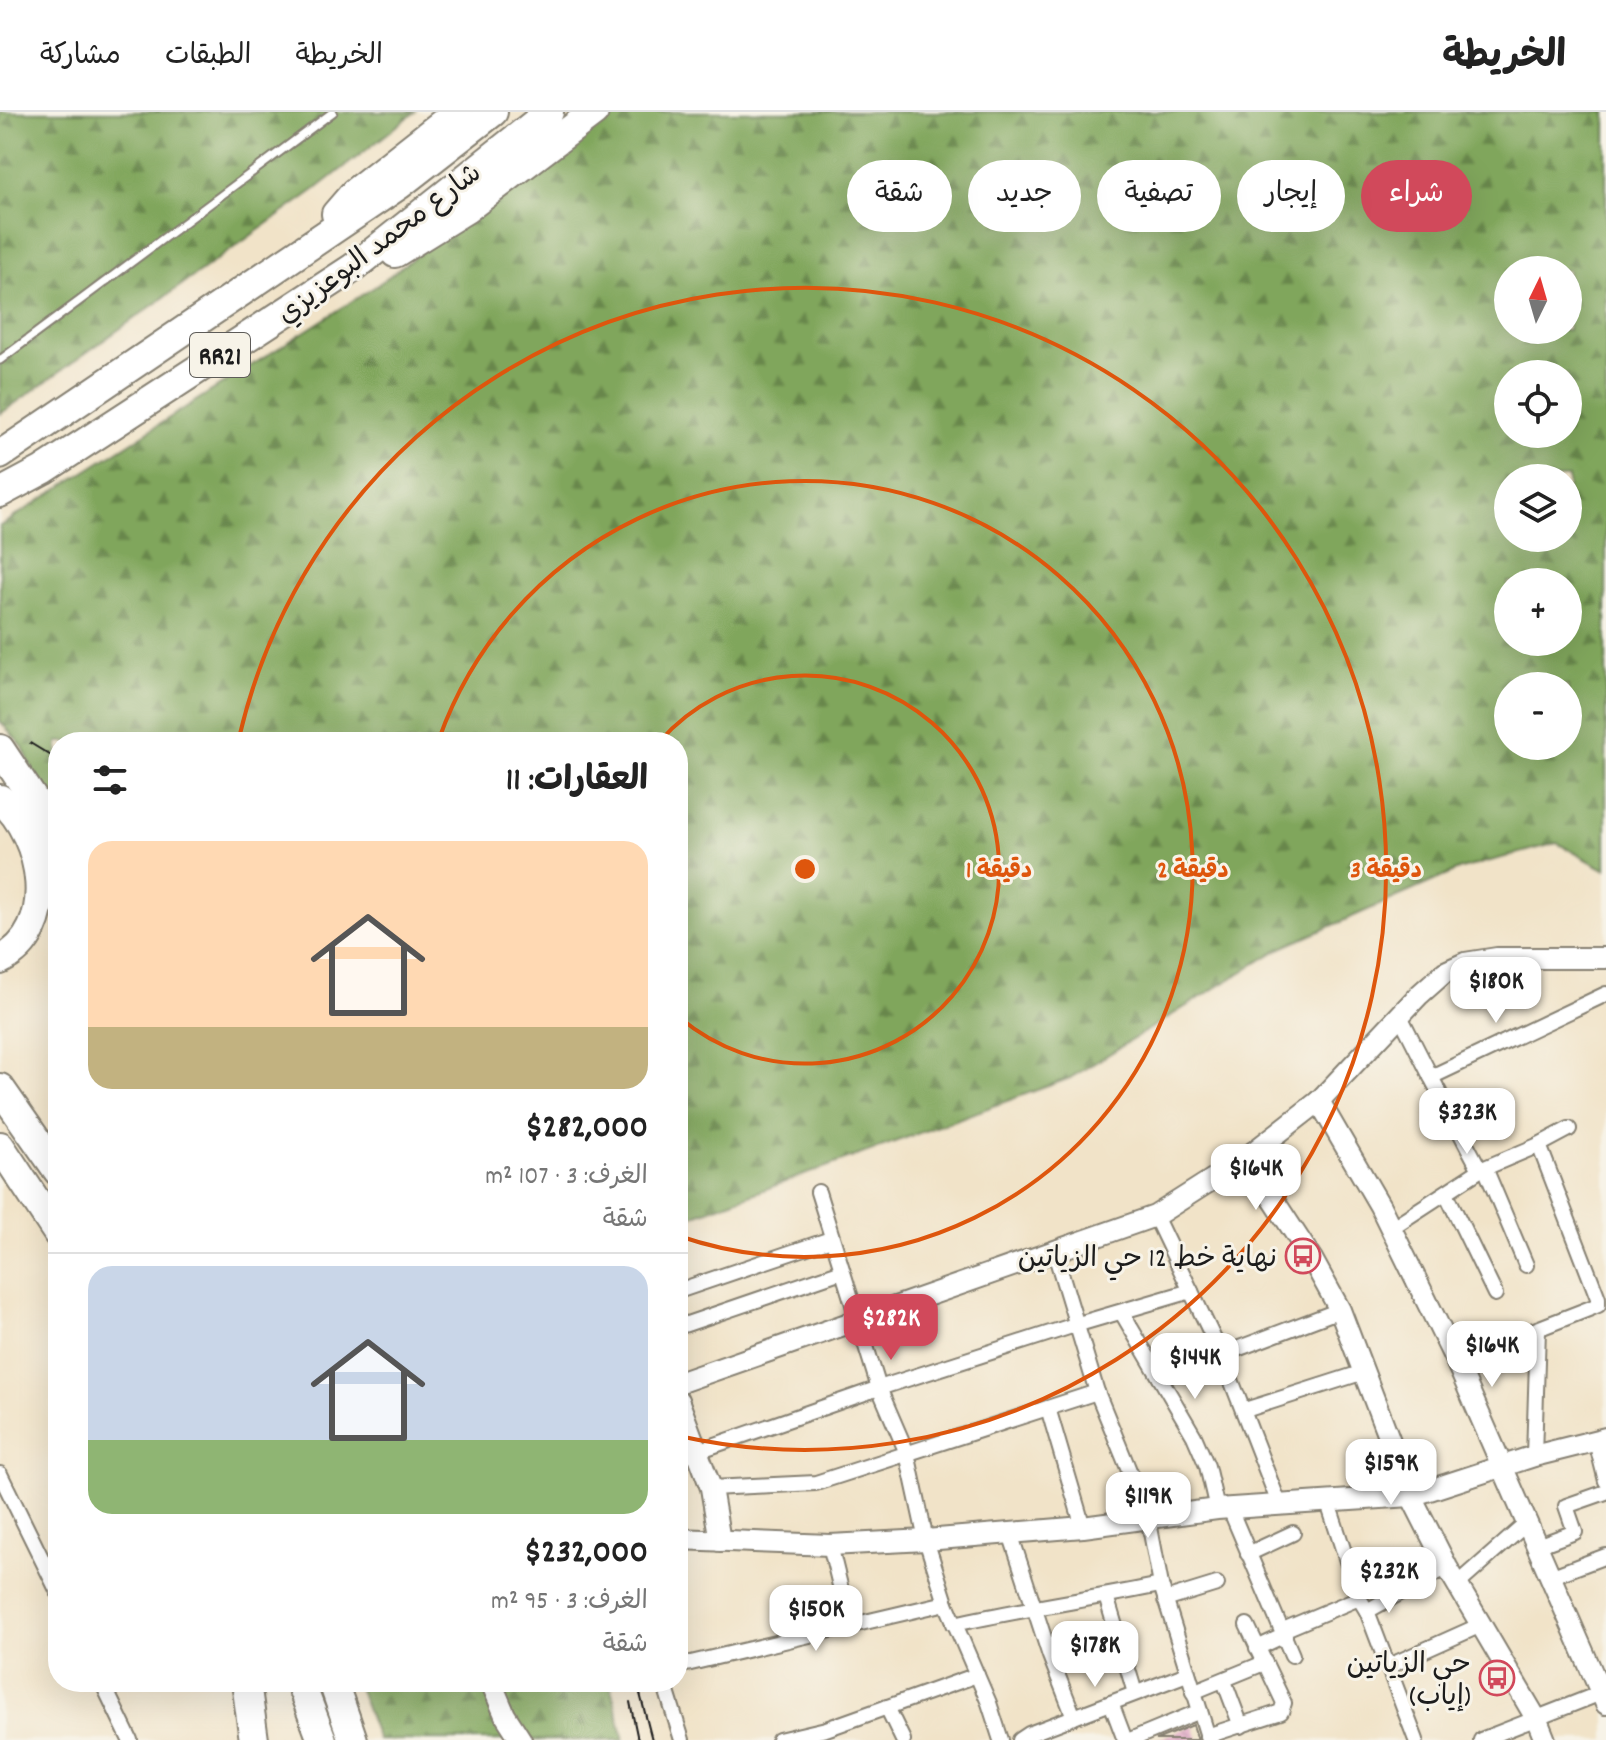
<!DOCTYPE html>
<html lang="ar">
<head>
<meta charset="utf-8">
<style>
  body { margin:0; font-family:Dekko,"Playpen Sans Arabic",sans-serif; background:#f6f6f6; color:#222; direction:rtl; height:100vh; display:flex; flex-direction:column; font-size:30px; white-space:nowrap }
  * { box-sizing:border-box; margin:0 }
  p { font-size:26px; color:#767676 }
  .icon { flex:none; width:44px; height:44px; fill:none; stroke:currentColor; stroke-width:2; stroke-linecap:round; stroke-linejoin:round }
  .map { position:relative; flex:1; overflow:hidden; direction:ltr }
  .sheet { position:absolute; left:48px; top:620px; width:640px; height:960px; display:flex; flex-direction:column; background:#fff; border-radius:32px; box-shadow:0 8px 32px #0002; direction:rtl }
  .sheet>* { flex:none }
  .hud { position:absolute; left:712px; top:48px; width:760px; height:72px; direction:rtl; display:flex; gap:16px }
  .needle { width:52px; rotate:5deg }
  .fabs { position:absolute; left:1494px; top:144px; display:grid; gap:16px }
  .fabs a { display:grid; place-items:center; width:88px; height:88px; border-radius:50%; background:#fff; box-shadow:0 8px 32px #0002; font-size:40px }
  .price { position:absolute; translate:-50% -68px; padding:0 18px; border-radius:16px; background:#fff; color:#222; font-size:26px; line-height:52px; filter:drop-shadow(0 2px 4px #0008) }
  .price::after { content:''; position:absolute; left:50%; top:48px; width:24px; height:18px; margin-left:-12px; background:inherit; clip-path:polygon(0 0,100% 0,50% 100%) }
  .price.active { background:#d1495b; color:#fff }
  ul { padding:0; list-style:none }
  li { display:grid; align-content:center; gap:16px; height:424px; padding:0 40px }
  li+li { border-top:2px solid #e0e0e0 }
  li span { display:grid; place-items:center; height:248px; border-radius:24px; color:#555 }
  li>.icon { margin-inline-start:auto }
  span .icon { width:144px; height:144px; fill:#fffc; stroke-width:1 }
  li b { font-size:34px }
  h2 { display:flex; justify-content:space-between; align-items:center; height:96px; padding:0 40px; font-size:34px }
  .pill { padding:0 28px; border-radius:36px; background:#fff; box-shadow:0 8px 32px #0002; font-size:28px; line-height:72px }
  .pill.active { background:#d1495b; color:#fff }
  header { display:flex; align-items:center; gap:48px; box-sizing:border-box; height:112px; padding:0 40px; background:#fff; border-bottom:2px solid #e0e0e0 }
  header strong { font-size:38px }
  nav { display:flex; gap:44px; margin-inline-start:auto; font-size:28px }
  .map>svg:first-child { display:block }
  .forest { fill:url(#forest-firs); stroke:#4e613c; stroke-width:2; fill-rule:evenodd }
  .building { fill:url(#building-back-hatch) }
  .lines { fill:none; stroke-linecap:round; stroke-linejoin:round }
  .lane-casing { stroke:#868072; stroke-width:11 }
  .street-casing { stroke:#868072; stroke-width:18 }
  .secondary-casing { stroke:#868072; stroke-width:24 }
  .highway-casing { stroke:#868072; stroke-width:32 }
  .lane { stroke:#fff; stroke-width:7 }
  .street { stroke:#fff; stroke-width:14 }
  .secondary { stroke:#fff; stroke-width:20 }
  .highway { stroke:#fff; stroke-width:28 }
  .tram { stroke:#1c1c1c; stroke-width:2 }
  .ring { fill:none; stroke:#de560d; stroke-width:4 }
  .labels { text-anchor:middle; stroke-width:6; stroke-linejoin:round; paint-order:stroke }
  .shield { fill:#f7f3e8; stroke:#5e5c59; stroke-width:2 }
  .shield-label { font-size:26px; font-weight:bold; fill:#1c1c1c }
  .street-label { font-size:28px; fill:#1c1c1c; stroke:#f7f3e8 }
  .poi-label { font-size:28px; fill:#1c1c1c; stroke:#f7f3e8; text-anchor:end }
  .centre { fill:#de560d; stroke:#f7f3e8; stroke-width:4 }
  .ring-label { font-size:24px; text-anchor:middle; font-weight:bold; fill:#de560d; stroke:#f7f3e8; stroke-width:6; stroke-linejoin:round; paint-order:stroke }
</style>
</head>
<body>
<header>
<strong>الخريطة</strong>
<nav><a>الخريطة</a><a>الطبقات</a><a>مشاركة</a></nav>
</header>
<div class="map">
<svg width="1606" height="1628" viewBox="0 0 1606 1628">
  <defs>
    <pattern id="forest-firs" width="22" height="20" patternUnits="userSpaceOnUse" patternTransform="scale(2)"><rect width="22" height="20" fill="#80a65c"/><path d="M5 1l3.5 6h-7zM16 11l3.5 6h-7z" fill="#68864b"/></pattern>
    <pattern id="building-back-hatch" width="6" height="6" patternUnits="userSpaceOnUse" patternTransform="scale(2)"><rect width="6" height="6" fill="#e1a4c5"/><path d="M-1 5l2 2M0 0l6 6M5-1l2 2" fill="none" stroke="#c08da9"/></pattern>
  </defs>
  <rect width="100%" height="100%" fill="#f7f3e8"/>
  <filter id="ink" filterUnits="userSpaceOnUse"><feTurbulence type="fractalNoise" baseFrequency=".0125" numOctaves="2"/><feDisplacementMap in="SourceGraphic" scale="16" xChannelSelector="R" yChannelSelector="G"/><feConvolveMatrix kernelMatrix="1 2 1 2 8 2 1 2 1" color-interpolation-filters="sRGB"/></filter>
  <filter id="wash" filterUnits="userSpaceOnUse"><feTurbulence type="fractalNoise" baseFrequency=".006" numOctaves="4" result="noise"/><feDisplacementMap in="SourceGraphic" scale="32" xChannelSelector="R" yChannelSelector="G"/><feGaussianBlur stdDeviation="1.8" result="paint"/><feColorMatrix in="noise" values="0 0 0 0 0 0 0 0 0 0 0 0 0 0 0 0 0 1.4 0 .05"/><feComposite in="paint" operator="in"/></filter>
  <g filter="url(#wash)">
    <rect width="100%" height="100%" fill="#f1e3c8"/>
    <g class="forest">
      <polygon points="0,0 415,0 315,78 0,302"/>
      <path d="M606,0H1606V758L1557,731L1461,757L1279,837L1070,966L678,1109V630H58V719L23,635L0,609V414L376,174ZM1508,158H1568V218H1508ZM1508,262H1568V322H1508ZM1508,366H1568V426H1508ZM1508,470H1568V530H1508ZM1508,574H1568V634H1508Z"/>
      <polygon points="356,1570 610,1570 624,1628 378,1628"/>
    </g>
    <g id="blocks">
      <polygon class="building" points="1193,1613 1198,1628 1156,1628"/>
    </g>
  </g>
  <g filter="url(#ink)">
    <use href="#blocks" fill-opacity="0" stroke="#868072" stroke-width="2"/>
    <g class="lines">
      <g class="lane-casing">
        <polyline id="lane" points="0,248 333,0"/>
      </g>
      <g class="street-casing">
        <g id="street">
          <polyline points="1400,904 1431,965 1606,882"/>
          <polyline points="1431,965 1480,1058"/>
          <polyline points="1485,1056 1526,1153"/>
          <polyline points="818,1080 879,1276 907,1341 926,1428 946,1491 989,1591 1001,1628"/>
          <polyline points="1446,1081 1495,1182"/>
          <polyline points="1155,1104 1221,1242 1280,1394"/>
          <polyline points="1391,1116 1480,1058 1539,1033 1569,1017"/>
          <polyline points="1055,1141 1097,1280 1148,1405 1161,1473 1209,1628"/>
          <polyline points="678,1179 831,1127"/>
          <polyline points="1122,1201 1194,1324 1207,1354 1217,1397"/>
          <polyline points="678,1215 842,1159"/>
          <polyline points="1532,1219 1591,1196 1598,1193 1598,1186 1539,1033"/>
          <polyline points="1160,1266 1340,1198"/>
          <polyline points="1048,1296 1083,1415"/>
          <polyline points="1245,1298 1364,1260"/>
          <polyline points="1596,1329 1606,1369"/>
          <polyline points="1534,1344 1538,1217"/>
          <polyline points="678,1346 879,1276 1075,1213 1191,1179"/>
          <polyline points="0,1362 58,1480"/>
          <polyline points="711,1376 816,1371 1097,1280"/>
          <polyline points="1328,1391 1359,1486 1367,1499 1416,1628"/>
          <polyline points="1230,1397 1292,1543"/>
          <polyline points="1010,1421 1050,1544 1074,1605"/>
          <polyline points="830,1433 850,1514"/>
          <polyline points="1537,1434 1575,1420 1566,1394 1606,1380"/>
          <polyline points="1248,1442 1293,1421"/>
          <polyline points="1550,1465 1606,1444"/>
          <polyline points="1458,1472 1527,1411"/>
          <polyline points="1106,1484 1135,1581"/>
          <polyline points="1165,1488 1217,1472"/>
          <polyline points="1367,1499 1447,1455"/>
          <path d="M954,1512C1022,1497 1092,1487 1161,1473"/>
          <polyline points="1283,1518 1359,1486"/>
          <polyline points="1257,1536 1285,1523"/>
          <polyline points="678,1554 946,1491"/>
          <polyline points="1387,1555 1483,1512"/>
          <polyline points="1224,1569 1241,1614"/>
          <polyline points="102,1570 130,1628"/>
          <polyline points="664,1570 682,1628"/>
          <polyline points="1193,1580 1264,1551"/>
          <polyline points="1111,1591 1125,1628"/>
          <polyline points="887,1595 903,1628"/>
          <polyline points="1207,1624 1281,1600 1284,1591 1247,1513"/>
          <polyline points="779,1628 826,1617 977,1563"/>
          <polyline points="1020,1628 1029,1622 1187,1562"/>
          <polyline points="1130,1628 1200,1599"/>
          <polyline points="1481,1628 1606,1579"/>
        </g>
      </g>
      <g class="secondary-casing">
        <g id="secondary">
          <polyline points="1319,989 1380,1094 1457,1251 1606,1592"/>
          <polyline points="1246,1046 1312,1147 1340,1198 1411,1384 1447,1455 1537,1608 1545,1628"/>
          <polyline points="678,1271 1155,1104 1246,1046 1319,989 1419,883 1445,860 1465,851 1497,846 1606,846"/>
          <polyline points="678,1288 711,1376 720,1429"/>
          <polyline points="678,1427 830,1433 926,1428 1083,1415 1217,1397 1411,1384 1534,1344 1606,1326"/>
          <polyline points="491,1570 505,1603 521,1628"/>
        </g>
      </g>
      <g class="highway-casing">
        <g id="highway">
          <polyline points="336,102 355,80 457,0"/>
          <polyline points="395,141 466,97 594,0"/>
          <polyline points="0,343 399,73 493,0"/>
          <polyline points="0,381 43,358 353,156 549,0"/>
          <polyline points="0,637 40,697 58,741"/>
          <path d="M0,687C44,724 61,819 0,848"/>
          <polyline points="0,976 58,1059"/>
          <polyline points="0,1034 58,1122"/>
          <polyline points="246,1570 254,1628"/>
          <polyline points="300,1570 322,1628"/>
          <polyline points="333,1570 353,1628"/>
        </g>
      </g>
      <use href="#lane" class="lane"/>
      <use href="#street" class="street"/>
      <use href="#secondary" class="secondary"/>
      <use href="#highway" class="highway"/>
      <g class="tram">
        <polyline points="30,631 58,648"/>
        <polyline points="637,1570 652,1628"/>
        <polyline points="630,1590 638,1628"/>
      </g>
    </g>
  </g>
  <g class="ring">
    <path d="M659 630A194 194 0 1 1 679 905"/>
    <path d="M439 627A388 388 0 1 1 679 1124"/>
    <path d="M239 626A581 581 0 1 1 679 1324"/>
  </g>
  <defs>
    <g id="bus-ring" transform="scale(1.8)"><circle r="9.5" fill="#f7f3e8" stroke="#d1495b" stroke-width="1.5"/><path d="M-5-6H5V4H4V6H2V4H-2V6H-4V4H-5ZM-3.5-4V0h7V-4ZM-3.5 1.2v1.5H-2V1.2ZM2 1.2v1.5H3.5V1.2Z" fill="#d1495b"/></g>
  </defs>
  <g fill-rule="evenodd">
    <use href="#bus-ring" x="1303" y="1144"/>
    <use href="#bus-ring" x="1497" y="1566"/>
  </g>
  <g class="labels">
    <rect class="shield" x="190" y="221" width="60" height="44" rx="6"/>
    <g class="shield-label">
      <text x="220" y="252">RR21</text>
    </g>
    <g class="street-label">
      <text transform="translate(378 130) rotate(-37)" y="10">شارع محمد البوعزيزي</text>
    </g>
    <g class="poi-label">
      <text x="1277" y="1154">نهاية خط 12 حي الزياتين</text>
      <text x="1471" y="1560">حي الزياتين<tspan x="1471" dy="32">(إياب)</tspan></text>
    </g>
  </g>
  <circle cx="805" cy="757" r="12" class="centre"/>
  <g class="ring-label">
    <text x="999" y="765">1 دقيقة</text>
    <text x="1193" y="765">2 دقيقة</text>
    <text x="1386" y="765">3 دقيقة</text>
  </g>
</svg>
<div class="fabs">
<a><svg class="needle" viewBox="-14 -14 28 28"><path d="M0-13l5 13h-10z" fill="#e53935"/><path d="M0 13l5-13h-10z" fill="#767676"/></svg></a>
<a><svg class="icon" aria-label="locate" viewBox="0 0 24 24"><circle cx="12" cy="12" r="6"/><path d="M12 2v4M12 18v4M2 12h4M18 12h4"/></svg></a>
<a><svg class="icon" aria-label="layers" viewBox="0 0 24 24"><path d="M12 4l9 5-9 5-9-5zM3 14l9 5 9-5"/></svg></a>
<a>+</a>
<a>−</a>
</div>
<b class="price" style="left:1496px;top:913px">$180K</b>
<b class="price" style="left:1467px;top:1044px">$323K</b>
<b class="price" style="left:1256px;top:1100px">$164K</b>
<b class="price active" style="left:891px;top:1250px">$282K</b>
<b class="price" style="left:1492px;top:1277px">$164K</b>
<b class="price" style="left:1195px;top:1289px">$144K</b>
<b class="price" style="left:1391px;top:1395px">$159K</b>
<b class="price" style="left:1148px;top:1428px">$119K</b>
<b class="price" style="left:1389px;top:1503px">$232K</b>
<b class="price" style="left:816px;top:1541px">$150K</b>
<b class="price" style="left:1095px;top:1577px">$178K</b>
<div class="hud">
<a class="pill active">شراء</a>
<a class="pill">إيجار</a>
<a class="pill">تصفية</a>
<a class="pill">جديد</a>
<a class="pill">شقة</a>
</div>
<section class="sheet">
<h2>العقارات: 11<svg class="icon" aria-label="filters" viewBox="0 0 24 24"><path d="M4 7h16M4 17h16"/><circle cx="9" cy="7" r="2"/><circle cx="15" cy="17" r="2"/></svg></h2>
<ul>
<li><span style="background:linear-gradient(#ffd9b3 75%,#c2b280 0)"><svg class="icon" aria-label="home" viewBox="0 0 24 24"><path d="M3 11l9-7 9 7M6 9v11h12V9"/></svg></span><div><b>$282,000</b><p>الغرف: 3 · 107 m²</p><p>شقة</p></div></li>
<li><span style="background:linear-gradient(#c9d6e8 70%,#8fb573 0)"><svg class="icon" aria-label="home" viewBox="0 0 24 24"><path d="M3 11l9-7 9 7M6 9v11h12V9"/></svg></span><div><b>$232,000</b><p>الغرف: 3 · 95 m²</p><p>شقة</p></div></li>
</ul>
</section>
</div>
</body>
</html>
